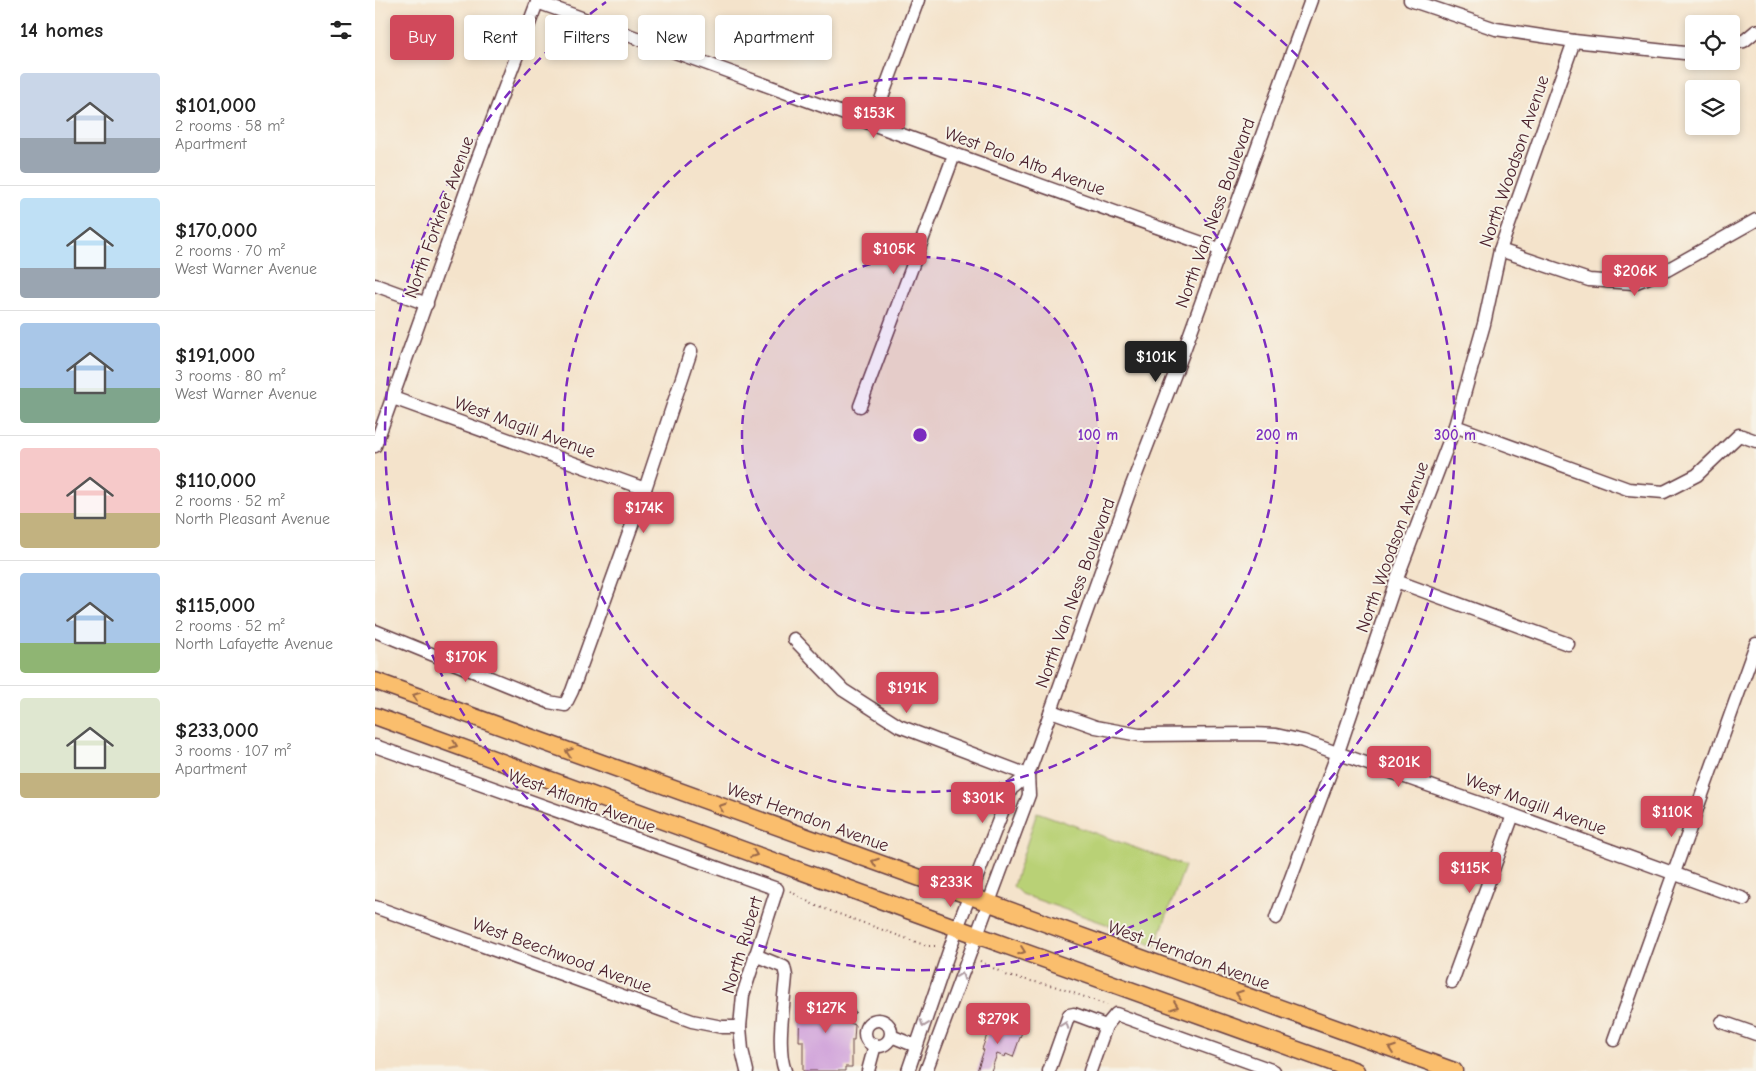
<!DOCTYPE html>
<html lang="en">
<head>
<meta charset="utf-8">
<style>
  body { margin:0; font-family:"Comic Neue",sans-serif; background:#f2f2f2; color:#222; height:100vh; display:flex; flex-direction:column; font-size:19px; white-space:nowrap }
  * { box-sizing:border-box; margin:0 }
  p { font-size:16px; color:#767676 }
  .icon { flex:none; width:28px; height:28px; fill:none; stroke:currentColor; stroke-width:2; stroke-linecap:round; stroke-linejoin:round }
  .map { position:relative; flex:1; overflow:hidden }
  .details { display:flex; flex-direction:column; background:#fff; width:375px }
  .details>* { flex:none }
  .top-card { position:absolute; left:15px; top:15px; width:475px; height:45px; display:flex; gap:10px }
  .controls { position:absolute; left:1310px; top:15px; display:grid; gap:10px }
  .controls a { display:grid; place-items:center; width:55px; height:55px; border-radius:5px; background:#fff; box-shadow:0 2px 8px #0003; font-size:25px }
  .price { position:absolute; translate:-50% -42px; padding:0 11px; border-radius:5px; background:#d1495b; color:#fff; font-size:16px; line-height:32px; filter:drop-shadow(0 1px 2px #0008) }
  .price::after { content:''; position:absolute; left:50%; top:30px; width:15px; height:11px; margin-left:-8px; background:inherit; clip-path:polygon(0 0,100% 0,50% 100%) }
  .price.selected { background:#222; color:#fff }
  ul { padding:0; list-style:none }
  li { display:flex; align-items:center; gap:15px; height:125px; padding:0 20px }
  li+li { border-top:1px solid #e0e0e0 }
  li span { display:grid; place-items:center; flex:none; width:140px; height:100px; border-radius:5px; color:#555 }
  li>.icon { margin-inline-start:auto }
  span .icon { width:60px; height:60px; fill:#fffc; stroke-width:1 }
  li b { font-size:21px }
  h2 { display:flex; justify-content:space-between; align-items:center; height:60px; padding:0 20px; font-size:21px }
  .tag { padding:0 18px; border-radius:5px; background:#fff; box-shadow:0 2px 8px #0003; font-size:18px; line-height:45px }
  .tag.selected { background:#d1495b; color:#fff }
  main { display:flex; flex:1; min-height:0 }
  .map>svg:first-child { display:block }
  .green { fill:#b9d176; stroke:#827850 }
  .building { fill:#d3a8db }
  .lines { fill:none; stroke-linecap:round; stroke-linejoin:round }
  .minor-casing { stroke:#643c43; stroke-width:15 }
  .major-casing { stroke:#643c43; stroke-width:19 }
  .path { stroke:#643c43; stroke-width:2; stroke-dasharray:1 4; stroke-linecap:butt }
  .minor { stroke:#fff; stroke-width:12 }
  .major { stroke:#fabe6d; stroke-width:16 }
  .oneway { stroke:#996749 }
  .oneway2 { stroke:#ae9aa0 }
  .ring { fill:none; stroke:#7b2cbf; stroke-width:2.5; stroke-dasharray:9 6 }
  .labels { text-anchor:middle; stroke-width:4; stroke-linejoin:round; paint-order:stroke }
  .street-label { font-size:18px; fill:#4a1f2b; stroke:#f7f3e8 }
  .centre { fill:#7b2cbf; stroke:#f7f3e8; stroke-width:2.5 }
  .ring-label { font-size:15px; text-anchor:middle; font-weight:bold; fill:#7b2cbf; stroke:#f7f3e8; stroke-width:4; stroke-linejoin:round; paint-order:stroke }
</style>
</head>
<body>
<main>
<section class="details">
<h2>14 homes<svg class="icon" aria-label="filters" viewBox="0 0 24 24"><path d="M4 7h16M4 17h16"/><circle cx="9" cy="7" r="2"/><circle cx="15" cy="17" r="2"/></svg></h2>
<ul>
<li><span style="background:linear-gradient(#c9d6e8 65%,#9aa5b1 0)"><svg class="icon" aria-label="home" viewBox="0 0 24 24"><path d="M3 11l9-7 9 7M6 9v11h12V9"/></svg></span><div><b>$101,000</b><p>2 rooms · 58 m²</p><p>Apartment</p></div></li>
<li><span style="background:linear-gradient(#bfe0f5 70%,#9aa5b1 0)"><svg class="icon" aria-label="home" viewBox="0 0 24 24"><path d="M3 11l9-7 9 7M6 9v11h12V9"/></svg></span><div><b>$170,000</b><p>2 rooms · 70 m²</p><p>West Warner Avenue</p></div></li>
<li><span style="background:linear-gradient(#a9c7e8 65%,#7fa58c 0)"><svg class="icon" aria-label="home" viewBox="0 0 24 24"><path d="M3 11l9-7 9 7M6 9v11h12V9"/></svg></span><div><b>$191,000</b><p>3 rooms · 80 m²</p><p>West Warner Avenue</p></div></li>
<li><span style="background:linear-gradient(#f6c9c9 65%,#c2b280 0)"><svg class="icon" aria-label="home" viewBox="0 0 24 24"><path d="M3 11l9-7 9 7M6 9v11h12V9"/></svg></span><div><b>$110,000</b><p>2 rooms · 52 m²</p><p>North Pleasant Avenue</p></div></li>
<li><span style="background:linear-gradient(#a9c7e8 70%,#8fb573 0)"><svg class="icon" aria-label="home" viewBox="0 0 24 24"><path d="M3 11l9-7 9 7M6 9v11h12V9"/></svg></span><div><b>$115,000</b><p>2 rooms · 52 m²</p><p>North Lafayette Avenue</p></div></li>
<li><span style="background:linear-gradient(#dfe7d0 75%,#c2b280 0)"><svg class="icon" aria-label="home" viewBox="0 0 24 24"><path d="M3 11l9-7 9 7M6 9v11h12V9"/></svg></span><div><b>$233,000</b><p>3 rooms · 107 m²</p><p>Apartment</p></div></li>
</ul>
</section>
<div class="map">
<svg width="1381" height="1071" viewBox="0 0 1381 1071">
  <rect width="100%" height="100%" fill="#f7f3e8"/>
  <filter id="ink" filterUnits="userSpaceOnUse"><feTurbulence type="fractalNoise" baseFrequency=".02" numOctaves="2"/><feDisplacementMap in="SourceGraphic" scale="10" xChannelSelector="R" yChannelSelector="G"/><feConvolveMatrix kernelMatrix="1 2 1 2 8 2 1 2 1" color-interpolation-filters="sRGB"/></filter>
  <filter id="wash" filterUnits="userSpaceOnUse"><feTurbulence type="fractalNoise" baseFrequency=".0096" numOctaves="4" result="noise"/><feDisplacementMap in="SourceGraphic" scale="20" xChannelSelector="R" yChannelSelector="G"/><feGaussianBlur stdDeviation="1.12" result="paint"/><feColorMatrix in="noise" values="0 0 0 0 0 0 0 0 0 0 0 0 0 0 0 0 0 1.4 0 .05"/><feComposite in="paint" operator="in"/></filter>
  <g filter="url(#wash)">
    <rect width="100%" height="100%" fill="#f4e3cb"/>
    <polygon class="green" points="662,812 810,866 780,947 748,930 646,894 638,886"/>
    <g id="blocks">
      <g class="building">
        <polygon points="425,996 456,996 456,1000 470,1000 481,1012 470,1021 480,1025 479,1040 477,1040 477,1067 470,1067 470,1071 428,1071 428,1041 424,1041"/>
        <polygon points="617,1021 647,1032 638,1057 631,1054 630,1057 622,1054 616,1071 602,1071 609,1050 607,1049"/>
      </g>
    </g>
  </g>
  <g filter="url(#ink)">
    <use href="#blocks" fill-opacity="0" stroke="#643c43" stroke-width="1"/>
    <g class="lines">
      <g class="minor-casing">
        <g id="minor">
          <polyline points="1035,0 1121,29 1199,41 1309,53 1319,51"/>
          <path d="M162,2C390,84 616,169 844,249"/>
          <polyline points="1356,43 1369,41 1381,31"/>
          <polyline points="497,124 543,0"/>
          <polyline points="1125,250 1214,280 1259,283 1292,270 1381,220"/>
          <polyline points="0,285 52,304"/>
          <polyline points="18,398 270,489"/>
          <polyline points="485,406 579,155"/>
          <polyline points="1080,426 1253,489 1289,492 1322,475 1364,435 1381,441"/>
          <polyline points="0,446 103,158 163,0"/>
          <polyline points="1021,581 1193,644"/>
          <polyline points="0,631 174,702 190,705 197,691 270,489 316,351"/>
          <polyline points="419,639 468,690 524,726 653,775"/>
          <polyline points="676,711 721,727 764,735 878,734 901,735 928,741 1138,815 1369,899"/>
          <polyline points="0,746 402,889 368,995 365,1027 367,1050 372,1071"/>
          <polyline points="0,907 317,1021 347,1027 365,1027"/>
          <polyline points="901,918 963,752 1021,581 1080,426 1109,324 1125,250 1199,41"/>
          <path d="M380,955L409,967L411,976C409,1003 401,1047 410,1071"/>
          <polyline points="1077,982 1138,815"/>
          <circle cx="503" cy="1033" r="13"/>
          <polyline points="1347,1022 1381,1034"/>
          <polyline points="516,1036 541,1046"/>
          <polyline points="1239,1040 1381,644"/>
          <polyline points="493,1071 500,1045"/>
          <polyline points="533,1071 582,928 636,789 653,775"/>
          <polyline points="551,1071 654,795 653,775 755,490 808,353 936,0"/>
          <polyline points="674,1071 694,1015 699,1014 731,1026"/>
          <polyline points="715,1071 731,1026 741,1014 899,1071"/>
        </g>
      </g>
      <g class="major-casing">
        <g id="major">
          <polyline points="0,681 1079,1071"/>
          <polyline points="0,716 582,928 981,1071"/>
        </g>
      </g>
      <g class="path">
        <polyline points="415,891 439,905 552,946 562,946"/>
        <polyline points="605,961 633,976 679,986 732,1005"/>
      </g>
      <use href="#minor" class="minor"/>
      <use href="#major" class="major"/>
    </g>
    <defs><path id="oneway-chevron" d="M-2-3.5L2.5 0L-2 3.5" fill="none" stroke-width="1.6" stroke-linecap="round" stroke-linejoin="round" transform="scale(1.25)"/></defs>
    <g class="oneway">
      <use href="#oneway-chevron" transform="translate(41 696) rotate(-160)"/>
      <use href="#oneway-chevron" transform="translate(79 745) rotate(20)"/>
      <use href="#oneway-chevron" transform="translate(194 752) rotate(-160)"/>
      <use href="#oneway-chevron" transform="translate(347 807) rotate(-160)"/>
      <use href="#oneway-chevron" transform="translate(379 854) rotate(20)"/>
      <use href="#oneway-chevron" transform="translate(500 862) rotate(-160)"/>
      <use href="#oneway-chevron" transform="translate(647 951) rotate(20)"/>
      <use href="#oneway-chevron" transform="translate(864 994) rotate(-160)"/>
      <use href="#oneway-chevron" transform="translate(800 1006) rotate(20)"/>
      <use href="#oneway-chevron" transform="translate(1017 1049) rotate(-160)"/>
    </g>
    <g class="oneway2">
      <use href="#oneway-chevron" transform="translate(586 976) rotate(-70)"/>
      <use href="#oneway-chevron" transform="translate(549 1024) rotate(110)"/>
      <use href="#oneway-chevron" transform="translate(690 1025) rotate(-70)"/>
    </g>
  </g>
  <circle cx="545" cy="435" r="178" fill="#7b2cbf" fill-opacity=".12"/>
  <g class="ring">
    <circle cx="545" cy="435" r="178"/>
    <circle cx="545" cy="435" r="357"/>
    <path d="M859 2A535 535 0 1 1 231 2"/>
  </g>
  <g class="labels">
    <g class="street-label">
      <text transform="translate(650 161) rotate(20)" y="6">West Palo Alto Avenue</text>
      <text transform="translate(1139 161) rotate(-71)" y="6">North Woodson Avenue</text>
      <text transform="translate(840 213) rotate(-70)" y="6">North Van Ness Boulevard</text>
      <text transform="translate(64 217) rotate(-70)" y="6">North Forkner Avenue</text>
      <text transform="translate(150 427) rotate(20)" y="6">West Magill Avenue</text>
      <text transform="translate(1017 547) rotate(-70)" y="6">North Woodson Avenue</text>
      <text transform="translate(700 593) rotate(-70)" y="6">North Van Ness Boulevard</text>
      <text transform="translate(207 801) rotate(20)" y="6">West Atlanta Avenue</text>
      <text transform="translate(1161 804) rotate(20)" y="6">West Magill Avenue</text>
      <text transform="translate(433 817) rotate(20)" y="6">West Herndon Avenue</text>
      <text transform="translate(367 945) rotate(-73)" y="6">North Rubert</text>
      <text transform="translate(187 955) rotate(20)" y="6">West Beechwood Avenue</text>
      <text transform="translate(814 955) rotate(20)" y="6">West Herndon Avenue</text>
    </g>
  </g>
  <circle cx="545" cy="435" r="8" class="centre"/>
  <g class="ring-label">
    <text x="723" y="440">100 m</text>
    <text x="902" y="440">200 m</text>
    <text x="1080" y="440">300 m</text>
  </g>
</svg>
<div class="controls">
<a><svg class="icon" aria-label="locate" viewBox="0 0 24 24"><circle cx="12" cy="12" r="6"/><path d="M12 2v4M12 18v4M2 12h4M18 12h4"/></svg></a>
<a><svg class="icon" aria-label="layers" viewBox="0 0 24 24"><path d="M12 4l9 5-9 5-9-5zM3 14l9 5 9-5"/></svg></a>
</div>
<b class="price" style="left:499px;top:139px">$153K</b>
<b class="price" style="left:519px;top:275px">$105K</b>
<b class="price" style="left:1260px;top:297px">$206K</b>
<b class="price selected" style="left:781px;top:383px">$101K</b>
<b class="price" style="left:269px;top:534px">$174K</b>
<b class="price" style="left:91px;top:683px">$170K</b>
<b class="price" style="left:532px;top:714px">$191K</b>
<b class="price" style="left:1024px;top:788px">$201K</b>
<b class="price" style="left:608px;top:824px">$301K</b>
<b class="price" style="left:1297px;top:838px">$110K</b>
<b class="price" style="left:1095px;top:894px">$115K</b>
<b class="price" style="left:576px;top:908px">$233K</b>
<b class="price" style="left:451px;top:1034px">$127K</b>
<b class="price" style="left:623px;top:1045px">$279K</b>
<div class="top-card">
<a class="tag selected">Buy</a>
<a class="tag">Rent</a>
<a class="tag">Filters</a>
<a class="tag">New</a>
<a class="tag">Apartment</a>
</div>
</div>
</main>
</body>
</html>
